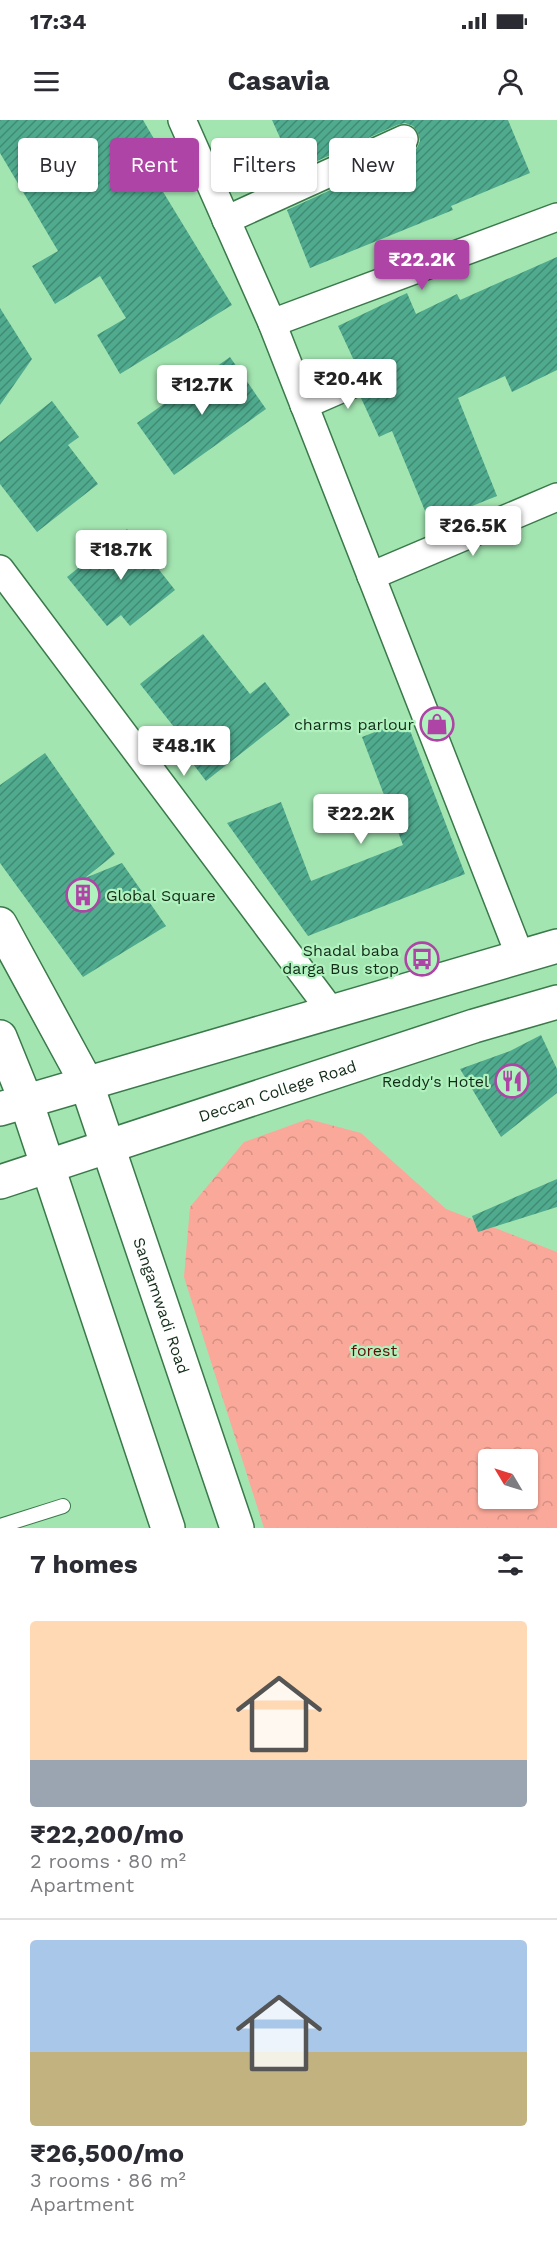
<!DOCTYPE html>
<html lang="en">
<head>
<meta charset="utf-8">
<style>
  body { margin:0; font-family:"Work Sans",sans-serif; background:#f2f2f3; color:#2b2b33; height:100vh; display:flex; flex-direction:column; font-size:22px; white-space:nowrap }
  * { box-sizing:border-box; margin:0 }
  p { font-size:20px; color:#7c7c81 }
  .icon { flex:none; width:33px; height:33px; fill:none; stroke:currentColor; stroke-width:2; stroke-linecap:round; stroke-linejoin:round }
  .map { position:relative; height:1408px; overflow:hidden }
  .sheet { display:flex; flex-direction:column; background:#fff; flex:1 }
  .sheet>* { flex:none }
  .hud { position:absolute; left:18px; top:18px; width:522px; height:54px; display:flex; gap:12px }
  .needle { width:39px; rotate:308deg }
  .fabs { position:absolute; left:478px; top:1329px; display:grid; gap:12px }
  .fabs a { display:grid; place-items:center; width:60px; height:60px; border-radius:6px; background:#fff; box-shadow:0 2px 4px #0004; font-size:30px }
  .price { position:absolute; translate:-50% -51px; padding:0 14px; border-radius:6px; background:#fff; color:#222; font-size:20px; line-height:39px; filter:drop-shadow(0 2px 3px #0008) }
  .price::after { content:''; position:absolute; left:50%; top:36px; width:18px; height:14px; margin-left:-9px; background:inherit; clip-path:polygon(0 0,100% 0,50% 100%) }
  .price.current { background:#ad44a6; color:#fff }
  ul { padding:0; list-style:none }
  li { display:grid; align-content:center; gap:12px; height:318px; padding:0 30px }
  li+li { border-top:2px solid #e1e1e2 }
  li span { display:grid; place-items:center; height:186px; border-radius:6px; color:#555 }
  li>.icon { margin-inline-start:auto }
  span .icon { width:108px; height:108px; fill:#fffc; stroke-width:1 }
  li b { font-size:26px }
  h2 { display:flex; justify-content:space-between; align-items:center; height:72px; padding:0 30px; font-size:26px }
  .pill { padding:0 21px; border-radius:6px; background:#fff; box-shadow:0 2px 4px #0004; font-size:21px; line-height:54px }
  .pill.current { background:#ad44a6; color:#fff }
  .status { display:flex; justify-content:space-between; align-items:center; height:42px; padding:0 30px; background:#fff; direction:ltr }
  .status svg { height:16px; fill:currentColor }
  header { display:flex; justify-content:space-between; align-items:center; height:78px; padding:0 30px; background:#fff; font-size:27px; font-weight:700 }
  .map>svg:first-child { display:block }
  .forest { fill:url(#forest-crowns); fill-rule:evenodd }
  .building { fill:url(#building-hatch) }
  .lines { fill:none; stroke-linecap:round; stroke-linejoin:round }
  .lane-casing { stroke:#3a794a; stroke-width:16 }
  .street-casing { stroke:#3a794a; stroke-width:30 }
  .secondary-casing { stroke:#3a794a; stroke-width:36 }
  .primary-casing { stroke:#3a794a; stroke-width:36 }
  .lane { stroke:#fff; stroke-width:14 }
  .street { stroke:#fff; stroke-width:27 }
  .secondary { stroke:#fff; stroke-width:33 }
  .primary { stroke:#fff; stroke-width:33 }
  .labels { text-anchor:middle; stroke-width:4.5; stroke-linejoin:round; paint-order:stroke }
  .poi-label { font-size:16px; fill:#122c18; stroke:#b0f2be; text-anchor:end }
  .street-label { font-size:16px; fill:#122c18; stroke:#b0f2be }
  .park-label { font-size:16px; fill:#630c05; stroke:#b0f2be }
</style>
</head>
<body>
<div class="status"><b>17:34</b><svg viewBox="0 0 49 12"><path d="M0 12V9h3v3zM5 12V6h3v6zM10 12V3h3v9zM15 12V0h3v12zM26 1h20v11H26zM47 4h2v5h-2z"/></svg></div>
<header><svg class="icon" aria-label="menu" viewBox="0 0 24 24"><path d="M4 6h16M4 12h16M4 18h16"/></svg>Casavia<svg class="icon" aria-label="person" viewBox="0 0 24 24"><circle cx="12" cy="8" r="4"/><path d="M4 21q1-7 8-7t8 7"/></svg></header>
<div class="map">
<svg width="557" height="1408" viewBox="0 0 557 1408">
  <defs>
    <pattern id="forest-crowns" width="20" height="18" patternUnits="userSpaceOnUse" patternTransform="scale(1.5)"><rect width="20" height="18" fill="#faa899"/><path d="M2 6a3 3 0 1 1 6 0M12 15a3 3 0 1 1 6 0" fill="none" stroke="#d59183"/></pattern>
    <pattern id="building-hatch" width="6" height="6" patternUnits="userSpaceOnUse" patternTransform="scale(1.5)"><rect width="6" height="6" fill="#4faa8e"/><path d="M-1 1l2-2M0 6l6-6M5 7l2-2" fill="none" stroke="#408b73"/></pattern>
  </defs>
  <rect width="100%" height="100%" fill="#a3e5b1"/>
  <path class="forest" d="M308,999L361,1013L446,1089L557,1132V1408H264L184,1157L190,1087L244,1022ZM489,1340H528V1378H489Z"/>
  <g class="building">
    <polygon points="0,0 143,0 157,24 140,34 232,185 120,254 97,215 126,198 100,156 55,184 32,146 58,131 0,33"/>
    <polygon points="272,0 508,0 530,53 451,86 453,90 310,148 287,90 411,33 417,28 420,21 418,13 413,6 405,3 397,5 295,51"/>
    <polygon points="557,137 557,250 512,272 505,256 458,278 497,376 430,403 392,311 379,317 361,278 385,265 389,256 387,248 382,242 374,239 356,245 338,206 407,173 416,194 457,174 460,180"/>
    <polygon points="0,188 32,239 0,285"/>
    <polygon points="230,237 266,289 174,355 137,303"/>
    <polygon points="52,281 79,317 68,325 98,364 37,412 0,364 0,322"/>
    <polygon points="127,409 175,470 130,506 121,495 107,506 67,457"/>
    <polygon points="203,514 250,574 265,562 290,595 206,661 187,636 193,631 140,564"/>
    <polygon points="406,600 465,754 308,816 227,703 281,682 311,761 403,725 362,617"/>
    <polygon points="45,633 115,734 85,758 122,743 166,806 83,857 0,743 0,665"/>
    <polygon points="541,915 557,949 557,973 501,1017 460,949 510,931"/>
    <polygon points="557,1059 557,1087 478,1112 472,1096"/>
  </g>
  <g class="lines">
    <g class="lane-casing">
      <polyline id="lane" points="0,1406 63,1386"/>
    </g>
    <g class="street-casing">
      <g id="street">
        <polyline points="182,0 272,203 520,836"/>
        <polyline points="226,100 404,19"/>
        <polyline points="272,203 557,97"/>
        <polyline points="304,285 373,255"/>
        <polyline points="0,449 331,891"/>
        <polyline points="371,456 557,377"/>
      </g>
    </g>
    <g class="secondary-casing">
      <g id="secondary">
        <polyline points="0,804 86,962"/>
        <polyline points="0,917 26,981"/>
      </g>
    </g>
    <g class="primary-casing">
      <g id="primary">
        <path id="s1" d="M86,962L237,1408"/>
        <polyline points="26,981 168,1408"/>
        <polyline points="0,989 557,826"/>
        <path id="s2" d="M0,1062L474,906L557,882"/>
      </g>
    </g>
    <use href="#lane" class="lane"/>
    <use href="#street" class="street"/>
    <use href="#secondary" class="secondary"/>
    <use href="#primary" class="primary"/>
  </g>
  <defs>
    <g id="shop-ring" transform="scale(1.725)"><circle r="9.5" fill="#b0f2be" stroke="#ad44a6" stroke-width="1.5"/><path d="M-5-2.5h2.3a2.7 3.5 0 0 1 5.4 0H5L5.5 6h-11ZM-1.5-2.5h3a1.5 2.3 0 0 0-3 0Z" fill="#ad44a6"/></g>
    <g id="building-ring" transform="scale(1.725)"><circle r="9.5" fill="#b0f2be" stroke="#ad44a6" stroke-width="1.5"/><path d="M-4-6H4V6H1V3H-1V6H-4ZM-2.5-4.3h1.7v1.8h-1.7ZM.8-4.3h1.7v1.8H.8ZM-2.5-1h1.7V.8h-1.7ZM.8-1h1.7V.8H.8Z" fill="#ad44a6"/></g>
    <g id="bus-ring" transform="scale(1.725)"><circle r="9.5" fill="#b0f2be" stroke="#ad44a6" stroke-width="1.5"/><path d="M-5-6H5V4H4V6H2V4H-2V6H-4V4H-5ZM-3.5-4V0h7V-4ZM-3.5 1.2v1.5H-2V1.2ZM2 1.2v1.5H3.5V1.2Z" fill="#ad44a6"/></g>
    <g id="restaurant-ring" transform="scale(1.725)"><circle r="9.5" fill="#b0f2be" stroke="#ad44a6" stroke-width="1.5"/><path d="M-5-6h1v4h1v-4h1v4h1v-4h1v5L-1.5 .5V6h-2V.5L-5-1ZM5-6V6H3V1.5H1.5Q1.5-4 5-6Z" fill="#ad44a6"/></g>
  </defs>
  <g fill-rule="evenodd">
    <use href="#shop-ring" x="437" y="604"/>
    <use href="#building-ring" x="83" y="775"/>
    <use href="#bus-ring" x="422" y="839"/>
    <use href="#restaurant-ring" x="512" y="961"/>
  </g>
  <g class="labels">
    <g class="poi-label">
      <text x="414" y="610">charms parlour</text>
      <text x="106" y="781" text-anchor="start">Global Square</text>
      <text x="399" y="836">Shadal baba<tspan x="399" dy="18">darga Bus stop</tspan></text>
      <text x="489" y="967">Reddy's Hotel</text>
    </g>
    <g class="street-label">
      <text dy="6" stroke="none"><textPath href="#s2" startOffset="292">Deccan College Road</textPath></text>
      <text dy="6" stroke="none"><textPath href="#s1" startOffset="236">Sangamwadi Road</textPath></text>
    </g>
    <g class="park-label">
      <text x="374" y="1236">forest</text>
    </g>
  </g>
</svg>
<div class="fabs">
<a><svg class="needle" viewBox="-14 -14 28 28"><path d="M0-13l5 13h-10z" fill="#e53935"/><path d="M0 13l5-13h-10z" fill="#7c7c81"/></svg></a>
</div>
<b class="price current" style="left:422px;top:171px">₹22.2K</b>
<b class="price" style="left:348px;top:290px">₹20.4K</b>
<b class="price" style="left:202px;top:296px">₹12.7K</b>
<b class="price" style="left:473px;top:437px">₹26.5K</b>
<b class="price" style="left:121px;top:461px">₹18.7K</b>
<b class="price" style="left:184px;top:657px">₹48.1K</b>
<b class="price" style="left:361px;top:725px">₹22.2K</b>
<div class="hud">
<a class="pill">Buy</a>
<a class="pill current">Rent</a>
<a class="pill">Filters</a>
<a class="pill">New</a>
</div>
</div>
<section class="sheet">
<h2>7 homes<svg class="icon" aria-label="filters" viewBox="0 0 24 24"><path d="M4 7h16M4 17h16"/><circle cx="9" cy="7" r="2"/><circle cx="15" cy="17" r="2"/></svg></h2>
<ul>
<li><span style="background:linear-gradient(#ffd9b3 75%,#9aa5b1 0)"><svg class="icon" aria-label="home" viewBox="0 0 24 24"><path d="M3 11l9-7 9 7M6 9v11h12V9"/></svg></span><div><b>₹22,200/mo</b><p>2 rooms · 80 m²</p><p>Apartment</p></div></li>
<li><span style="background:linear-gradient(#a9c7e8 60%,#c2b280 0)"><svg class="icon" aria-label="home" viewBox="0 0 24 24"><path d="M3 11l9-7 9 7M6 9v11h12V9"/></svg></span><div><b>₹26,500/mo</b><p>3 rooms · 86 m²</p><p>Apartment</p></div></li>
</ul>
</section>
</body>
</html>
